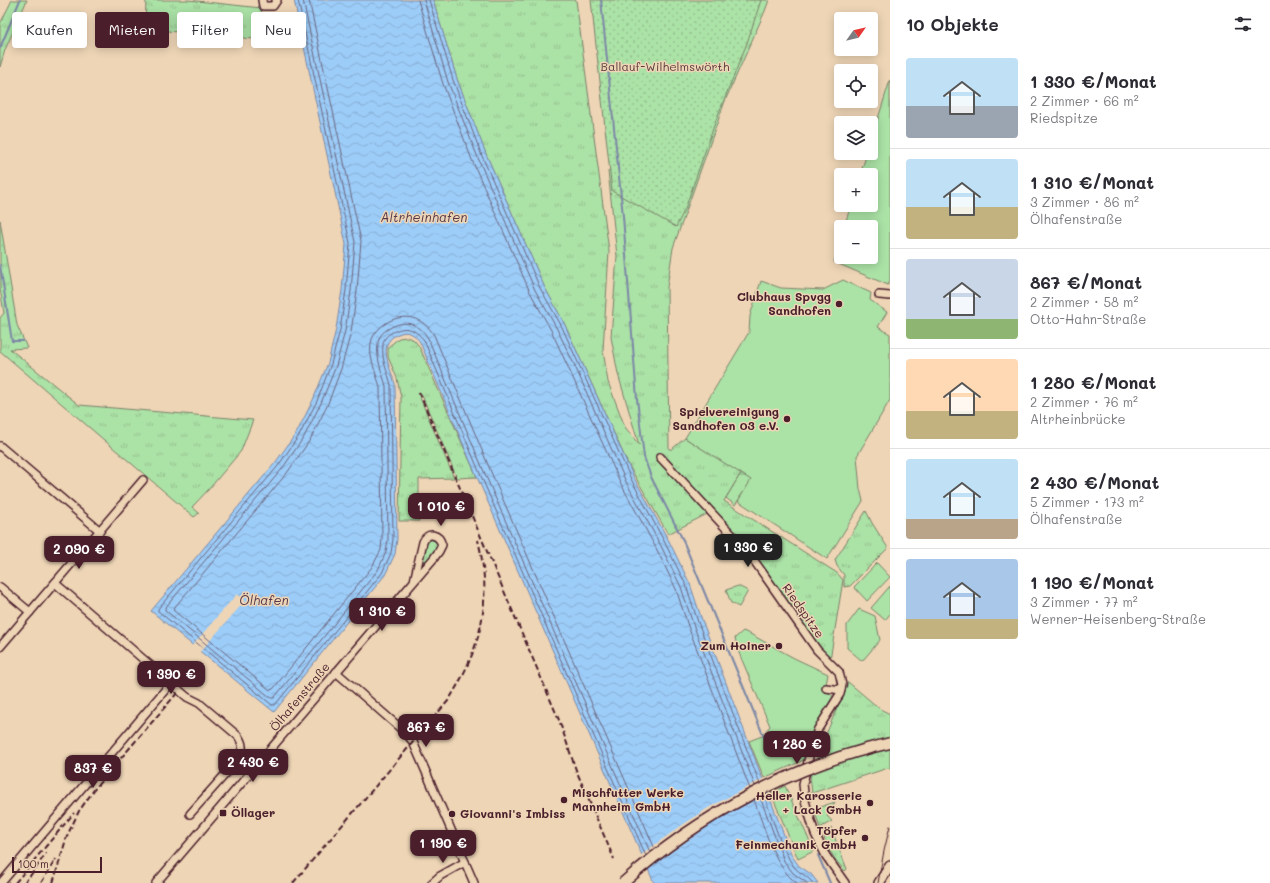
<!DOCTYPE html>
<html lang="de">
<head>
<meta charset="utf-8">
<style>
  body { margin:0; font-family:Mali,sans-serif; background:#f7f7f7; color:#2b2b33; height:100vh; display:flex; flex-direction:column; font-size:15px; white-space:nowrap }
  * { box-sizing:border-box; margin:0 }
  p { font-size:13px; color:#7c7c81 }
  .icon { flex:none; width:22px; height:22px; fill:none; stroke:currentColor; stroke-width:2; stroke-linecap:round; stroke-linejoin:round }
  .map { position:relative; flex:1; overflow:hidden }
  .details { display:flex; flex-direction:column; background:#fff; width:380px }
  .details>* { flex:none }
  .hud { position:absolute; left:12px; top:12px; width:380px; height:36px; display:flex; gap:8px }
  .needle { width:26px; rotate:56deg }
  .buttons { position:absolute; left:834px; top:12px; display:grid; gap:8px }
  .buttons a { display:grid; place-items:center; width:44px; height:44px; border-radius:4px; background:#fff; box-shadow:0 2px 10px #0003; font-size:20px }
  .scale { position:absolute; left:12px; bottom:10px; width:90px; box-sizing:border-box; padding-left:4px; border:2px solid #4a1f2b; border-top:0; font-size:11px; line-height:14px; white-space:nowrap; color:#4a1f2b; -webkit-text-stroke:3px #eed5b6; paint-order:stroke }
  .price { position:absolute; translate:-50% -34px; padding:0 9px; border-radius:8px; background:#4a1f2b; color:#fff; font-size:13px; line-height:26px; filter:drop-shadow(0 1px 2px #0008) }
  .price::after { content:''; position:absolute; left:50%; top:24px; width:12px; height:9px; margin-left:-6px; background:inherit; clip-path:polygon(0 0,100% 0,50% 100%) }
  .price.active { background:#222; color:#fff }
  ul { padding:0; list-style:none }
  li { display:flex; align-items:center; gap:12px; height:100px; padding:0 16px }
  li+li { border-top:1px solid #e1e1e2 }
  li span { display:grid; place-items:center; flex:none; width:112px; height:80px; border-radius:4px; color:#555 }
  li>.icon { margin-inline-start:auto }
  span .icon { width:48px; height:48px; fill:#fffc; stroke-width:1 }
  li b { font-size:17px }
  h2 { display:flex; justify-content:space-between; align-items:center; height:48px; padding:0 16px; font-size:17px }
  .tag { padding:0 14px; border-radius:4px; background:#fff; box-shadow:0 2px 10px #0003; font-size:14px; line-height:36px }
  .tag.active { background:#4a1f2b; color:#fff }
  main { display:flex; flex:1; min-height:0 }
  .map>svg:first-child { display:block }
  .grass { fill:url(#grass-tufts); stroke:#7a8068 }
  .forest { fill:url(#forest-firs); stroke:#7a8068 }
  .park { fill:url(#park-dots); stroke:#7a8068 }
  .garden { fill:#abe2a6; stroke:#7a8068 }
  .water { fill:url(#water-waves); stroke:#7b87a6 }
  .pier { fill:#eed5b6 }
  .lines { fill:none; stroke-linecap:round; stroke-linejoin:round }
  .shore { stroke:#6b647d; stroke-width:1 }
  .stream { stroke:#7b87a6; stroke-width:2 }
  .minor-casing { stroke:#4a1f2b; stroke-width:10 }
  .tertiary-casing { stroke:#4a1f2b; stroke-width:12 }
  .minor { stroke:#eed5b6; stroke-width:7 }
  .tertiary { stroke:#eed5b6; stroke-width:9 }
  .tram { stroke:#4a1f2b; stroke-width:1 }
  .rail { stroke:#4a1f2b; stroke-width:2; stroke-dasharray:6 3; stroke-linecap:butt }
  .secondary-bridge-casing { stroke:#4a1f2b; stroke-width:13; stroke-linecap:butt }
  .secondary-bridge { stroke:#eed5b6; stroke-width:10 }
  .poi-dot { fill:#4a1f2b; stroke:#eed5b6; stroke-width:1.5 }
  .labels { text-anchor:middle; stroke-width:3; stroke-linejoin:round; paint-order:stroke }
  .park-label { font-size:12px; fill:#593c3d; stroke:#eed5b6 }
  .poi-label { font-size:12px; font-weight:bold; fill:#4a1f2b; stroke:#eed5b6; text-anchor:end }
  .street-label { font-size:12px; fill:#4a1f2b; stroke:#eed5b6 }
  .water-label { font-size:13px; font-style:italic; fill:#56394a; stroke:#eed5b6 }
</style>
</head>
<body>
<main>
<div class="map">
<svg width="890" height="883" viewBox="0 0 890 883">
  <defs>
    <pattern id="grass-tufts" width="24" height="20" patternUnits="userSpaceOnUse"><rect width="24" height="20" fill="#abe2a6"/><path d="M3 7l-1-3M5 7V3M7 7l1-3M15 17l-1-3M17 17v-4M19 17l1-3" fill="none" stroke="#95c18f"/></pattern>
    <pattern id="forest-firs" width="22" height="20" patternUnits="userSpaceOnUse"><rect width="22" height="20" fill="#abe2a6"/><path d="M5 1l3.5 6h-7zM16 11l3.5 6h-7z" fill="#95c18f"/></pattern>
    <pattern id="park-dots" width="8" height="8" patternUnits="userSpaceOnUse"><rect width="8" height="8" fill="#abe2a6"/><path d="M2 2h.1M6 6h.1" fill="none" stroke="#95c18f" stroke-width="1.8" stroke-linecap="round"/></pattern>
    <pattern id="water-waves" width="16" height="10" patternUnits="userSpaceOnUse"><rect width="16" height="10" fill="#9cccf8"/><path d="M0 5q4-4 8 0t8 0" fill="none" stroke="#88afd5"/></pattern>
  </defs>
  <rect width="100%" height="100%" fill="#eed5b6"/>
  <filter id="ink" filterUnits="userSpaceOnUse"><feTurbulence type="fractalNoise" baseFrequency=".025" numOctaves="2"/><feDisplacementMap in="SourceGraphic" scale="8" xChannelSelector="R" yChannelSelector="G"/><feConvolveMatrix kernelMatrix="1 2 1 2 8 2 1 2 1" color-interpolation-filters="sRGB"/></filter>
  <g filter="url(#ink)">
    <g class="grass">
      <polygon points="12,0 27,0 5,50 0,67 0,24"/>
      <polygon points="146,0 188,0 261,8 265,40 145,29"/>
      <polygon points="433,0 576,0 609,251 603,350 608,382 625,427 639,445 618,374 611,337 617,256 608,171 622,170 750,0 769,0 765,11 725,101 673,248 667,287 669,449 672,449 685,438 741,473 724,501 837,573 843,580 830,660 804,629 749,550 715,510 668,534 628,464 564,323 544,286 486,154 457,79"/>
      <polygon points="0,220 17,325 27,348 10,349 79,405 253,420 241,451 209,489 192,507 199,513 194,517 0,351 0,318 4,313 0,289"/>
      <polygon points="407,337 414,340 419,346 477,477 457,478 421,393 418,393 454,478 419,479 419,521 399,521 401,398 397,378 388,357 388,347 399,338"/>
      <polygon points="866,511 872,523 888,548 850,586 844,587 844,575 837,566 835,560"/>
      <path d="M429,540H432L436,541C440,550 429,559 424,566H421L420,564L426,543Z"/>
      <polygon points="738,586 748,591 739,607 731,603 726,590"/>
      <polygon points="848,682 880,709 890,714 890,769 888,768 812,793 810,776 819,751"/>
      <polygon points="785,786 814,851 798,859 771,793"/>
      <polygon points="835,802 827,816 832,821 820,828 814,809"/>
      <path d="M831,828L847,869L845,871C835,860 828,851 824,837Z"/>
    </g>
    <polygon class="forest" points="741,473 752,480 735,505 726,498"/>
    <polygon class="park" points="591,0 761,0 747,43 716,120 685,209 676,227 612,191"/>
    <g class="garden">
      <polygon points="890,80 890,281 888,285 834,262 841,238 841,257 871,257 871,227 844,227 851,205 871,205 871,175 860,175 867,153 871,153 871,141"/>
      <polygon points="843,280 871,293 870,300 887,312 878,327 890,334 890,400 857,456 860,489 863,501 827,559 738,501 751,480 685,438 749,332 750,316 761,281 781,288 823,290"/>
      <polygon points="877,563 890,577 867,601 854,587"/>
      <polygon points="890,586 890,614 885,620 871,608"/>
      <polygon points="859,609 875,616 880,640 864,659 861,660 847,648 847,625"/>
      <polygon points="743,631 752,635 794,658 828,674 825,690 835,698 806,759 764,778 749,741 762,736 770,726 739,653 735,638"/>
    </g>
    <path class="water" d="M294,0H433L457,79L486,154L544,286L564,323L634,478L669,541L690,584L702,620L792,856L799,866L811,874L818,883H654L477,477L420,342C416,336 409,330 401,333C375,341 390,366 395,384L397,539L395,554L385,575L274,712L151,611L275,463L297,432L313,400L328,363L336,329L342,290L346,244Z"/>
    <g class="pier">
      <polygon points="237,594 245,601 199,653 191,647"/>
      <polygon points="764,778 769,792 717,820 661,859 646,871 640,856 650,848 681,826 708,808"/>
    </g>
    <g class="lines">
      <g class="shore">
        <path d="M298,0L350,243L346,290L340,330L331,364L317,401L300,434L278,466L158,609V611L272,705H275L382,573L391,553L393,539L391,385C388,372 381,360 383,345C383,340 386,336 391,333C405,325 414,328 424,340L481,476L646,856"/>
        <path d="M303,0L355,242L351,291L345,331L336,366L321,403L304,437L282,469L165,608V610L271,698H274L378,570L386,552L388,539L386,386C382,372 376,359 378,344C378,337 383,332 388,329C404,319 418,322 428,338L485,474L650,852"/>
        <path d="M309,0L361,241L357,291L351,332L341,369L327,406L310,440L287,473L174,608L173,610L270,690L273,689L372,567L381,550L382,538L380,387C376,372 367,355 372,339C375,332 380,327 386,323C404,312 423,317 434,335L491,472L655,849"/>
        <polyline points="418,0 443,84 472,160 530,292 551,330 568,367 621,484 656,548 676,589 688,626 750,789"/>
        <polyline points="424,0 448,82 478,158 535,290 556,327 574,364 626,482 661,546 681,587 693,624 755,786"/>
        <polyline points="429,0 453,80 482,156 540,288 561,325 631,479 665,543 686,585 698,622 760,784"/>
        <path d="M764,795C772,817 781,848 794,867C799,873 808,876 813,883"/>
        <polyline points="760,797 784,861 793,873 807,883"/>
        <path d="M754,800C764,825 774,868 797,883"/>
      </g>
      <g class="stream">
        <polyline points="601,0 623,216 637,399 644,457 651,477 682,538 764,737"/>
        <polyline points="0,48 20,0"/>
        <polyline points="0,265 12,341 23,341"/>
        <polyline points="818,855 830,883"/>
      </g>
      <g class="minor-casing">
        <g id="minor">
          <polyline points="262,0 263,6 273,6 277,0"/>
          <polyline points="879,295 890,296"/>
          <polyline points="0,446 100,531"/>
          <polyline points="660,457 748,552 817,650 839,672 842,685 840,694 818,729 810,752 803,784 805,801 815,834 826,856 845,883"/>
          <path d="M55,583L187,697L199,703L238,736C244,745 243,751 238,760L190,814"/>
          <polyline points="0,587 30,612"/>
          <polyline points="0,647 143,480"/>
          <polyline points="336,672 407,734 413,742 474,883"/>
          <polyline points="826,688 841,690"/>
          <polyline points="1,883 171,683"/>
          <path d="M156,883L434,558L439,551L442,545C439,534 428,531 423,542L414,581"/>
          <polyline points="432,883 440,876 465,862"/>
        </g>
      </g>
      <g class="tertiary-casing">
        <polyline id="tertiary" points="879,883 890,866"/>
      </g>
      <use href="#minor" class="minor"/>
      <use href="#tertiary" class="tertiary"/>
      <polyline class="tram" points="878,883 884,851 890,826"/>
      <g class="rail">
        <polyline points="419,392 559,720 576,770 614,859"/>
        <polyline points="15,883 74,813"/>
        <polyline points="24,883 34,871 46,853"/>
        <polyline points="41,883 56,859"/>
        <polyline points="53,883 67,836 79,811 96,787 178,692"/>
        <path d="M293,883L448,701C481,649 493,602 478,540"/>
      </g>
      <g class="secondary-bridge-casing">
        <path id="secondary-bridge" d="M623,883C699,815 791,766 890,743"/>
      </g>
      <use href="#secondary-bridge" class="secondary-bridge"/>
    </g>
  </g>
  <g class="poi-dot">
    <circle cx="839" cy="304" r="4"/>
    <circle cx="787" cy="419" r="4"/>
    <circle cx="779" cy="646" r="4"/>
    <circle cx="564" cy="800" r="4"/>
    <circle cx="870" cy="803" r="4"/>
    <rect x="219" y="809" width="8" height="8" rx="2"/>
    <circle cx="452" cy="814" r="4"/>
    <circle cx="865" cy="838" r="4"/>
  </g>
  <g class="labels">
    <g class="park-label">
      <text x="665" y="71">Ballauf-Wilhelmswörth</text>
    </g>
    <g class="poi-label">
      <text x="831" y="301">Clubhaus Spvgg<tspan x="831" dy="14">Sandhofen</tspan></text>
      <text x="779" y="416">Spielvereinigung<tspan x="779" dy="14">Sandhofen 03 e.V.</tspan></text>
      <text x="771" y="650">Zum Hoiner</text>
      <text x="572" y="797" text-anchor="start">Mischfutter Werke<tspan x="572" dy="14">Mannheim GmbH</tspan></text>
      <text x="862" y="800">Heller Karosserie<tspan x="862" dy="14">+ Lack GmbH</tspan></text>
      <text x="231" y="817" text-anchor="start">Öllager</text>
      <text x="460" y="818" text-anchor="start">Giovanni's Imbiss</text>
      <text x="857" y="835">Töpfer<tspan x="857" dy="14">Feinmechanik GmbH</tspan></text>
    </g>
    <g class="street-label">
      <text transform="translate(803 611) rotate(55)" y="4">Riedspitze</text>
      <text transform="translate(300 697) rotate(-50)" y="4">Ölhafenstraße</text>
    </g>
    <g class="water-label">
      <text x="424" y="222">Altrheinhafen</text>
      <text x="264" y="605">Ölhafen</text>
    </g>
  </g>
</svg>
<div class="buttons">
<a><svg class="needle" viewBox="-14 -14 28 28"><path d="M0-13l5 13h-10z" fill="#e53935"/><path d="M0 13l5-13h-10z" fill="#7c7c81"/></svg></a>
<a><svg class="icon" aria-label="locate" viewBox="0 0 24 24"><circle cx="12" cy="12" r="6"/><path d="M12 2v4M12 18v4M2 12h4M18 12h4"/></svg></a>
<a><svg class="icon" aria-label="layers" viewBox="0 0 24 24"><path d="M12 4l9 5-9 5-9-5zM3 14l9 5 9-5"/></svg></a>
<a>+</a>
<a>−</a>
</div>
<div class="scale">100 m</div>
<b class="price" style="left:441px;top:527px">1 010 €</b>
<b class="price active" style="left:748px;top:568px">1 330 €</b>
<b class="price" style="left:79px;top:570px">2 090 €</b>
<b class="price" style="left:382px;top:632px">1 310 €</b>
<b class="price" style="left:171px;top:695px">1 390 €</b>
<b class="price" style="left:426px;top:748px">867 €</b>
<b class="price" style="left:797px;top:765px">1 280 €</b>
<b class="price" style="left:253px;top:783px">2 430 €</b>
<b class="price" style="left:93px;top:789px">837 €</b>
<b class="price" style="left:443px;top:864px">1 190 €</b>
<div class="hud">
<a class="tag">Kaufen</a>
<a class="tag active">Mieten</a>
<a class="tag">Filter</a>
<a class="tag">Neu</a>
</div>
</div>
<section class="details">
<h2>10 Objekte<svg class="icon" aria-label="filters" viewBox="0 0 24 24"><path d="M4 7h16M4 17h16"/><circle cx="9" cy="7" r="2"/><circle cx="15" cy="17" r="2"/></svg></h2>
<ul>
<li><span style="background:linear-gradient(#bfe0f5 60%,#9aa5b1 0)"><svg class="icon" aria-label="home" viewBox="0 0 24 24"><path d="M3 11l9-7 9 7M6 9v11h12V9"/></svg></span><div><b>1 330 €/Monat</b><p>2 Zimmer · 66 m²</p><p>Riedspitze</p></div></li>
<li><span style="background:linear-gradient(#bfe0f5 60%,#c2b280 0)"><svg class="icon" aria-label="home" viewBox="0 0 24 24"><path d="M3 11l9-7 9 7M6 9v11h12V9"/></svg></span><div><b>1 310 €/Monat</b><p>3 Zimmer · 86 m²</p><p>Ölhafenstraße</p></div></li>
<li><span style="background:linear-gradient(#c9d6e8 75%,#8fb573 0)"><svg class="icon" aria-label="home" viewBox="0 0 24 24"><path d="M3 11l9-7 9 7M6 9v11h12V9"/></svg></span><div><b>867 €/Monat</b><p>2 Zimmer · 58 m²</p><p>Otto-Hahn-Straße</p></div></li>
<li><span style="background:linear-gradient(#ffd9b3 65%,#c2b280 0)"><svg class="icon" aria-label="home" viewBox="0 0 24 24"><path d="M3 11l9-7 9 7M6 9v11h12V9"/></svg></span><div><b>1 280 €/Monat</b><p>2 Zimmer · 76 m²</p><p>Altrheinbrücke</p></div></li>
<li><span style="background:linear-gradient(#bfe0f5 75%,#b9a48a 0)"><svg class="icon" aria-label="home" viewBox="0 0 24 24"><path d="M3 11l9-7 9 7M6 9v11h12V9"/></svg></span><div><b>2 430 €/Monat</b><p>5 Zimmer · 173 m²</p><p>Ölhafenstraße</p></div></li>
<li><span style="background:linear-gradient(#a9c7e8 75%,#c2b280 0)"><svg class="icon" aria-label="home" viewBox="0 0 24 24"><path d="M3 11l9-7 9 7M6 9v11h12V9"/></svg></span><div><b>1 190 €/Monat</b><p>3 Zimmer · 77 m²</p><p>Werner-Heisenberg-Straße</p></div></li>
</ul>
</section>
</main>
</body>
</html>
